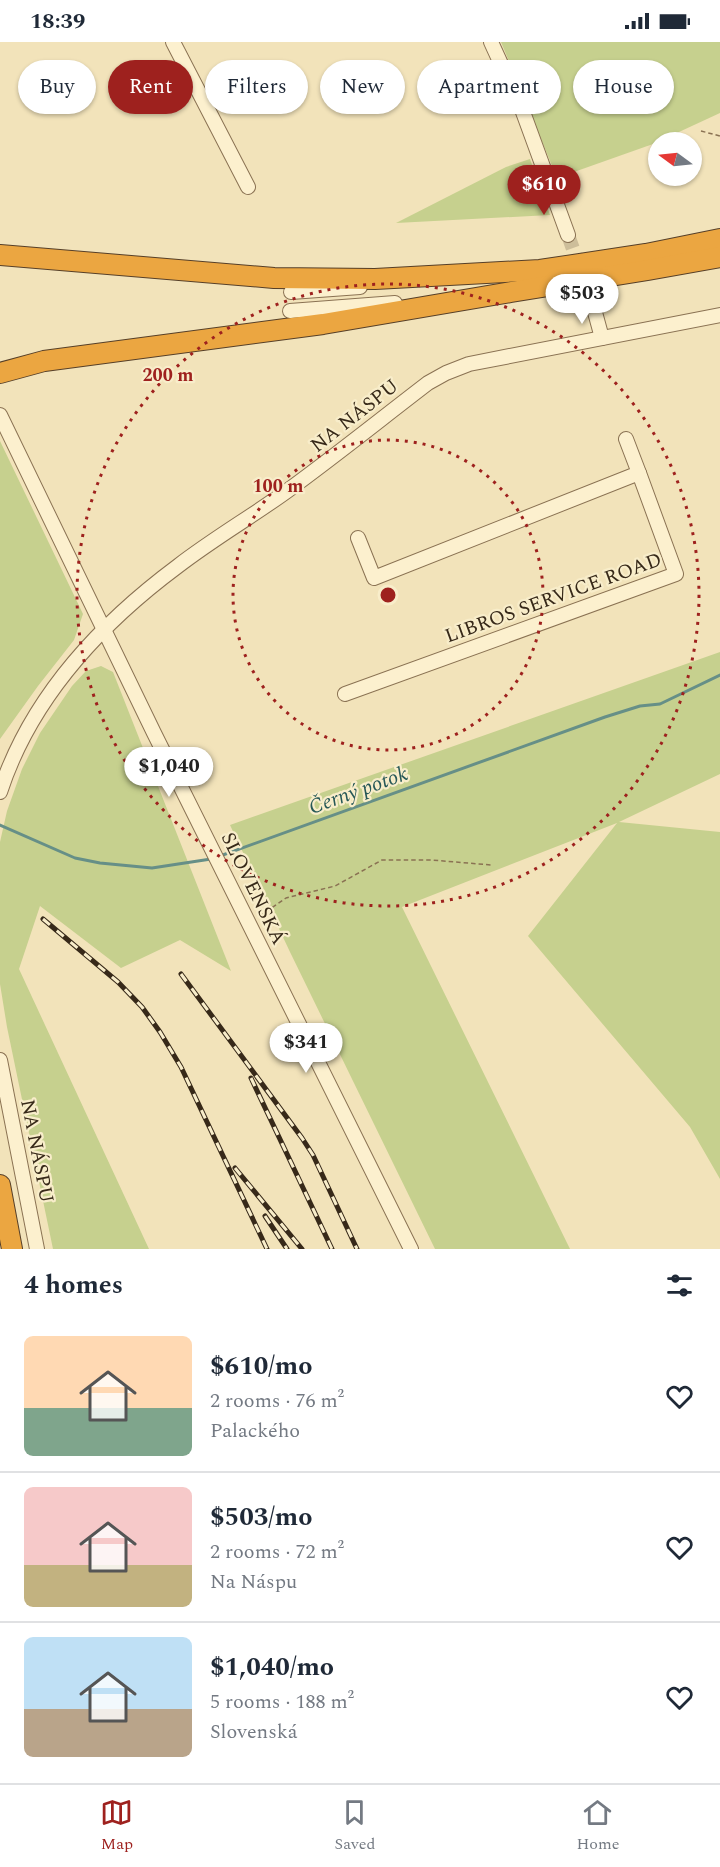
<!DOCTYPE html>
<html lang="en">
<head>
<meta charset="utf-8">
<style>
  body { margin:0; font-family:Spectral,serif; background:#f2f2f3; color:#1f2937; height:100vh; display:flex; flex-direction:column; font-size:22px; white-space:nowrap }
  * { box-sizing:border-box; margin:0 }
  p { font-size:20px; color:#747a83 }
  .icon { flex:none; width:33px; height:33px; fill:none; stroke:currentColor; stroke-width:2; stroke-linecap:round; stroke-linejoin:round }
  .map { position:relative; height:1207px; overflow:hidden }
  .side { display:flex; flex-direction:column; background:#fff; flex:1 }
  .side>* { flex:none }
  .hud { position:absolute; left:18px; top:18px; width:684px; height:54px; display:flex; gap:12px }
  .needle { width:39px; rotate:285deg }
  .tools { position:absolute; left:648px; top:90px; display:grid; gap:12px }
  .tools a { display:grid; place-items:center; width:54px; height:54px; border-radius:50%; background:#fff; box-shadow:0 2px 4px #0004; font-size:30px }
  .price { position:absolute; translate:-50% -51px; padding:0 14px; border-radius:21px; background:#fff; color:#222; font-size:20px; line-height:39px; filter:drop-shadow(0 2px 3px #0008) }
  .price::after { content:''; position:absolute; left:50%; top:36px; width:18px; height:14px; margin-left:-9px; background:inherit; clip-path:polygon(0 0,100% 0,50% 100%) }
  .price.selected { background:#9e211e; color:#fff }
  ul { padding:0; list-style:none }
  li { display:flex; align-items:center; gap:18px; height:150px; padding:0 24px }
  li+li { border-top:2px solid #e0e1e3 }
  li span { display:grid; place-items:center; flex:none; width:168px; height:120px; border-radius:9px; color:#555 }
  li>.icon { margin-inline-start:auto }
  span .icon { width:72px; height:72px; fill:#fffc; stroke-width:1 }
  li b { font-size:26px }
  h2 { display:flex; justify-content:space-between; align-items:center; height:72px; padding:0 24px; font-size:26px }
  .chip { padding:0 21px; border-radius:27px; background:#fff; box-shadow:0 2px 4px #0004; font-size:21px; line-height:54px }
  .chip.selected { background:#9e211e; color:#fff }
  .status { display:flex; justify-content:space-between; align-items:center; height:42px; padding:0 30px; background:#fff; direction:ltr }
  .status svg { height:16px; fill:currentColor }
  .tab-bar { display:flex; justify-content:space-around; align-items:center; height:84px; border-top:2px solid #e0e1e3; background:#fff; font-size:16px; color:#747a83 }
  .tab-bar a { display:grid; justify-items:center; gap:3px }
  .tab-bar .selected { color:#9e211e }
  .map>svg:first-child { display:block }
  .green { fill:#c6d08e }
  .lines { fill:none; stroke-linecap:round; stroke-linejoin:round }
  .stream { stroke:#668f87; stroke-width:3 }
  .minor-tunnel { stroke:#cdbe9a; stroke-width:14; stroke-dasharray:14 7; stroke-linecap:butt }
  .minor-casing { stroke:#8a7253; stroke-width:16 }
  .highway-casing { stroke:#563f28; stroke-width:22 }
  .path { stroke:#8a7253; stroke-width:1.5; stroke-dasharray:4.5 3; stroke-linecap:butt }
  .minor { stroke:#fcf0ce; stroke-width:14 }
  .highway { stroke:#eba641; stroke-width:20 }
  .rail-casing { stroke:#372919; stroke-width:5 }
  .rail { stroke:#f8edca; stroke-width:3; stroke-dasharray:9; stroke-linecap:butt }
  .ring { fill:none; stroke:#9e211e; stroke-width:3; stroke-dasharray:3 6 }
  .labels { text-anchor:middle; stroke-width:4.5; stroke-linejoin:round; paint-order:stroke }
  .street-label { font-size:20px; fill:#372919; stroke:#f8edca }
  .water-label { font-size:21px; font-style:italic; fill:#275857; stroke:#f8edca }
  .centre { fill:#9e211e; stroke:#f8edca; stroke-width:3 }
  .ring-label { font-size:18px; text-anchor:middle; font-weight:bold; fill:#9e211e; stroke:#f8edca; stroke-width:4.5; stroke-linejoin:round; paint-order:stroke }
</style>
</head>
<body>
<div class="status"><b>18:39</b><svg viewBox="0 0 49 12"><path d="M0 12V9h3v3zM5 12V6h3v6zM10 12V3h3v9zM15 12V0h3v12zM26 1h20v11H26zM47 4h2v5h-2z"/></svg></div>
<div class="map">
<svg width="720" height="1207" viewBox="0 0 720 1207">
  <rect width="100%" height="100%" fill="#f2e3ba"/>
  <g class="green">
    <polygon points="501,0 720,0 720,71 653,102 557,136"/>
    <polygon points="530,117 550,173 396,181 506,125"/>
    <polygon points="0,399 83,572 74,598 38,644 0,697"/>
    <polygon points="720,610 720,732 619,780 720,790 720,1137 690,1085 528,894 617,781 402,865 570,1207 435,1207 290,910 230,783"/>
    <polygon points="101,624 113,630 231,929 180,898 121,926 40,864 19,927 149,1207 53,1207 7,985 0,942 0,800 7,769 22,727 40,691 72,644 86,629"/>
  </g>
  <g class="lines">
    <g class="stream">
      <polyline points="0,783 75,816 100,821 152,826 211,817"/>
      <polyline points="220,814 605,675 640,664 660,662 720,633"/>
    </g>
    <polyline class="minor-tunnel" points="568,193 593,263"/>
    <g class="minor-casing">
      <g id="minor">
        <polyline points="173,0 248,145"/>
        <polyline points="491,0 523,70 568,193"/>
        <polyline points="291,250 360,245"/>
        <polyline points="593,263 602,296"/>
        <polyline points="290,269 395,261"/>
        <polyline points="0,373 154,691 411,1207"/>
        <polyline points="358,496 374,536 639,431 626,397"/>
        <polyline points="345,652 676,532 639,431"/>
        <path d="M0,750C31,655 100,582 178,524C213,497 251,475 287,449C335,414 381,377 428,341L446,331L469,322L720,273"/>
        <polyline points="0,1018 37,1207"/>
      </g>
    </g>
    <g class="highway-casing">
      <g id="highway">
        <polyline points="0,213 274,236 375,237 540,228 646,212 720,197"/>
        <polyline points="0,331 44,319 323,282 511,250 648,228 720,215"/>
        <polyline points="0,1143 12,1207"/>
      </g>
    </g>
    <g class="path">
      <polyline points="701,89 720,94"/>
      <polyline points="260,874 286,856 335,844 382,818 431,818 492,823"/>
    </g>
    <use href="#minor" class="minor"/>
    <use href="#highway" class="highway"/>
    <g class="rail-casing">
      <g id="rail">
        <polyline points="43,877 118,940 142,965 160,990 181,1025 267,1207"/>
        <polyline points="181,932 302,1096 313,1113 357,1207"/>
        <polyline points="251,1036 332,1207"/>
        <polyline points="235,1126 302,1207"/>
        <polyline points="265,1174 287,1207"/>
      </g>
    </g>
    <use href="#rail" class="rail"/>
  </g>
  <g class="ring">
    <circle cx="388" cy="553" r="155"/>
    <circle cx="388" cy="553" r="311"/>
  </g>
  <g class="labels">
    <g class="street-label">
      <text transform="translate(354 373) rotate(-38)" y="7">NA NÁSPU</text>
      <text transform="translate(553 555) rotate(-20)" y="7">LIBROS SERVICE ROAD</text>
      <text transform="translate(254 846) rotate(64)" y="7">SLOVENSKÁ</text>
      <text transform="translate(38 1109) rotate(79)" y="7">NA NÁSPU</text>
    </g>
    <g class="water-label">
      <text transform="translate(358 748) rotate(-20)" y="7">Černý potok</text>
    </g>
  </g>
  <circle cx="388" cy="553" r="9" class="centre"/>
  <g class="ring-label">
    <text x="168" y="339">200 m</text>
    <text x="278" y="450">100 m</text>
  </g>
</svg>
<div class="tools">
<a><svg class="needle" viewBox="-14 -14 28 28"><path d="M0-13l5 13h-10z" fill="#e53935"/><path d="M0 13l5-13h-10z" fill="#747a83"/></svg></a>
</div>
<b class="price selected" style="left:544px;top:174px">$610</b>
<b class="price" style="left:582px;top:283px">$503</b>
<b class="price" style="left:169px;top:756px">$1,040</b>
<b class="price" style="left:306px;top:1032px">$341</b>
<div class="hud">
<a class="chip">Buy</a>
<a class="chip selected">Rent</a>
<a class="chip">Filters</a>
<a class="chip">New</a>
<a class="chip">Apartment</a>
<a class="chip">House</a>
</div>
</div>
<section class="side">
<h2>4 homes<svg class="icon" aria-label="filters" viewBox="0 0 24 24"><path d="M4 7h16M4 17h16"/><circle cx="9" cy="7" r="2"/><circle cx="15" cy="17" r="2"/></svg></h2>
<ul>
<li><span style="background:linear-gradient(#ffd9b3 60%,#7fa58c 0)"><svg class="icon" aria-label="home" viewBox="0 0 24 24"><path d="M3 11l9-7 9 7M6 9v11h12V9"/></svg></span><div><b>$610/mo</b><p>2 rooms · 76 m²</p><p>Palackého</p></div><svg class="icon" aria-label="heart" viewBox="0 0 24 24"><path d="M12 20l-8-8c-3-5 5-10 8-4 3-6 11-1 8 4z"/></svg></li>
<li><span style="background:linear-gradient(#f6c9c9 65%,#c2b280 0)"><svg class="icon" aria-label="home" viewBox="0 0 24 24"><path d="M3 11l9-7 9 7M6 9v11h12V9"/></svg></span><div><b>$503/mo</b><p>2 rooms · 72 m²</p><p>Na Náspu</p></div><svg class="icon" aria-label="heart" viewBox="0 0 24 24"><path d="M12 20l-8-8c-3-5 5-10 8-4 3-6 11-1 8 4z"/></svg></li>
<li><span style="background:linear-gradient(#bfe0f5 60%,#b9a48a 0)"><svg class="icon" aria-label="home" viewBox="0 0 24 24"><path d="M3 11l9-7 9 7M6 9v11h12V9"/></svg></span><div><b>$1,040/mo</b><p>5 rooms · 188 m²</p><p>Slovenská</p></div><svg class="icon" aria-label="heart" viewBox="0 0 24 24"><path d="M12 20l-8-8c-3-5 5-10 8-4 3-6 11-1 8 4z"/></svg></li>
</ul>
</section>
<nav class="tab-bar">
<a class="selected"><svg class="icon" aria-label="map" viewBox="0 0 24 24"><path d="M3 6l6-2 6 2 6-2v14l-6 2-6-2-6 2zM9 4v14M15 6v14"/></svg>Map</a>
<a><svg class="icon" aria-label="saved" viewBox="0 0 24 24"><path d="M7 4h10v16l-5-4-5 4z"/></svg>Saved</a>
<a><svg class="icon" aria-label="home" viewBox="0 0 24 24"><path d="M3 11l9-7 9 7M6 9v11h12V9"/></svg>Home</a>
</nav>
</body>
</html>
